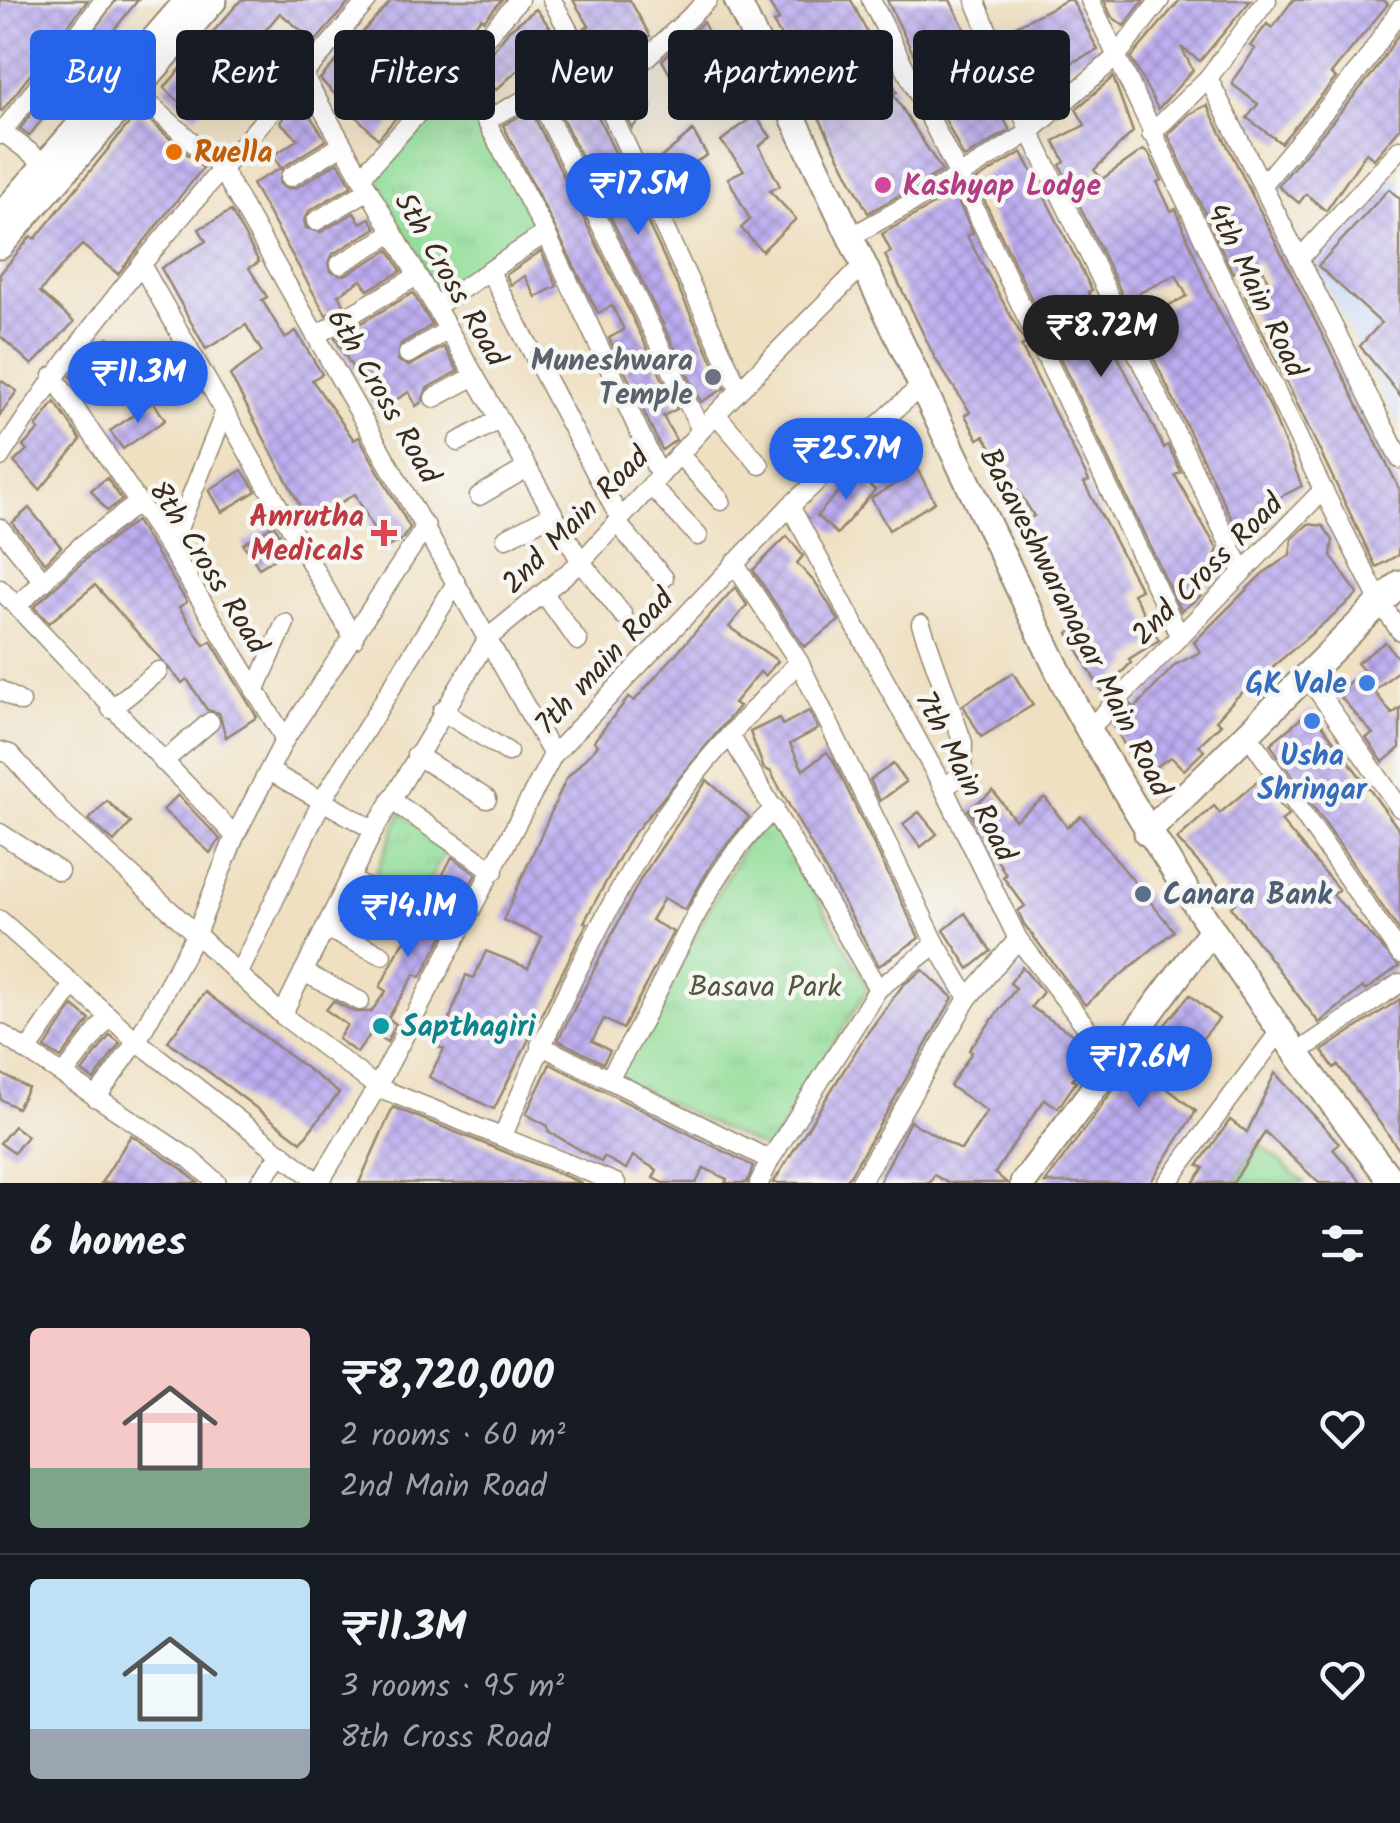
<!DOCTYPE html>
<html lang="en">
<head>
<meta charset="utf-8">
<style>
  body { margin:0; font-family:Kalam,sans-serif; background:#20242c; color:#f1f3f6; height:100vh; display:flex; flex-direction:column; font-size:38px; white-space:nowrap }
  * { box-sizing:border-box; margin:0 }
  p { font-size:32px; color:#9ea1a6 }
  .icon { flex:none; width:55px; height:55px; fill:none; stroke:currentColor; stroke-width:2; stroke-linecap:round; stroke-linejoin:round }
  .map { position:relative; height:1183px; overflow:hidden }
  .panel { display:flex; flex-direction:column; background:#171b24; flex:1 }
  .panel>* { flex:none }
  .guide { position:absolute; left:30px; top:30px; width:1340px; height:90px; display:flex; gap:20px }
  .price { position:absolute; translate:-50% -85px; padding:0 22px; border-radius:35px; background:#2563eb; color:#fff; font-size:32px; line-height:65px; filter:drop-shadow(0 2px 5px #0008) }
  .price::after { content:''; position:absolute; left:50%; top:60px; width:30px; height:22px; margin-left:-15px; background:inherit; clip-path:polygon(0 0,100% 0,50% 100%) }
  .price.on { background:#222; color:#fff }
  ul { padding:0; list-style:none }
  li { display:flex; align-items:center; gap:30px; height:250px; padding:0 30px }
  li+li { border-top:2px solid #363941 }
  li span { display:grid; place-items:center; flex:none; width:280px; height:200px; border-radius:10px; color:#555 }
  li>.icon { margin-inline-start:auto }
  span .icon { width:120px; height:120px; fill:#fffc; stroke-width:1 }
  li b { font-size:42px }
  h2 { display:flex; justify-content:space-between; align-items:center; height:120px; padding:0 30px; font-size:42px }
  .pill { padding:0 35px; border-radius:10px; background:#171b24; box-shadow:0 10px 40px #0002; font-size:35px; line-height:90px }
  .pill.on { background:#2563eb; color:#fff }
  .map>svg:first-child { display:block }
  .built { fill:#cbdcf9 }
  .park { fill:url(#park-tufts); stroke:#67845c; stroke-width:2.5 }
  .garden { fill:#93de9a; stroke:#67845c; stroke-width:2.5 }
  .building { fill:url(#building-cross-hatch) }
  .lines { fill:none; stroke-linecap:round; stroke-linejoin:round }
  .street-casing { stroke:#958570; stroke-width:21 }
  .secondary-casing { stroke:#958570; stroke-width:29 }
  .street { stroke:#fff; stroke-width:18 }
  .secondary { stroke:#fff; stroke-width:25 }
  .food-dot { fill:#e8710a; stroke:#f6f6f2; stroke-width:4 }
  .hotel-dot { fill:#d1479c; stroke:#f6f6f2; stroke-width:4 }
  .worship-dot { fill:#6b7280; stroke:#f6f6f2; stroke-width:4 }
  .health-dot { fill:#e0444e; stroke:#f6f6f2; stroke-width:4 }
  .shop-dot { fill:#3f7fe0; stroke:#f6f6f2; stroke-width:4 }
  .service-dot { fill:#5c6f8a; stroke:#f6f6f2; stroke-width:4 }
  .culture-dot { fill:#0f9aa8; stroke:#f6f6f2; stroke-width:4 }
  .labels { text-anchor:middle; stroke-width:9; stroke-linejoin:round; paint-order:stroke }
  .food-label { font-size:30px; font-weight:bold; fill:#c56008; stroke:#f6f6f2; text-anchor:start }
  .hotel-label { font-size:30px; font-weight:bold; fill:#b23c85; stroke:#f6f6f2; text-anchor:start }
  .street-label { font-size:30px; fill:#3b2a1e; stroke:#f6f6f2 }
  .worship-label { font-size:30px; font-weight:bold; fill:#5b616d; stroke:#f6f6f2; text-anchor:end }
  .health-label { font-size:30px; font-weight:bold; fill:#be3a42; stroke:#f6f6f2; text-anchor:end }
  .shop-label { font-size:30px; font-weight:bold; fill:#366cbe; stroke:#f6f6f2; text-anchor:end }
  .service-label { font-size:30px; font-weight:bold; fill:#4e5e75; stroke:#f6f6f2; text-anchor:start }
  .park-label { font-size:30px; fill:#51573d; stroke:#f6f6f2 }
  .culture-label { font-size:30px; font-weight:bold; fill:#0d838f; stroke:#f6f6f2; text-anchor:start }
</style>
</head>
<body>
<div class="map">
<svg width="1400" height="1183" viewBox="0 0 1400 1183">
  <defs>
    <pattern id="park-tufts" width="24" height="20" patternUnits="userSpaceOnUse" patternTransform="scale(2.5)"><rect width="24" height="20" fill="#93de9a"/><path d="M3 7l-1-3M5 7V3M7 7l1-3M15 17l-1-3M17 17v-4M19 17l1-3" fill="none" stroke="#80bf84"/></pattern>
    <pattern id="building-cross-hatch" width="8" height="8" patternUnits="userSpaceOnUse" patternTransform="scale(2.5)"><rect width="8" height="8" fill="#bcacf1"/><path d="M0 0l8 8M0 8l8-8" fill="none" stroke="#9a8cc3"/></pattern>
  </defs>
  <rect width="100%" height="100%" fill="#f6f6f2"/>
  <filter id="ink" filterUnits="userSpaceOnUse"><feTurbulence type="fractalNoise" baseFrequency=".01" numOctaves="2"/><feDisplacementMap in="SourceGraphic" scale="20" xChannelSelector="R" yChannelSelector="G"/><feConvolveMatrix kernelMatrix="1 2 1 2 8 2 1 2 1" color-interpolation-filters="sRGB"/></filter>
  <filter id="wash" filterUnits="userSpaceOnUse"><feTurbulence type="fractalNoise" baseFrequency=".0048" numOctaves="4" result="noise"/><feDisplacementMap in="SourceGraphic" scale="40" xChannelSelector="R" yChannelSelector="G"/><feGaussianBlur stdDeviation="2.25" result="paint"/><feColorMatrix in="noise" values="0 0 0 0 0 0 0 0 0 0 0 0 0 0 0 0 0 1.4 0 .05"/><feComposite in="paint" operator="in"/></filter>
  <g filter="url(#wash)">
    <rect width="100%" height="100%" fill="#efe0c2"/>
    <polygon class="built" points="1389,172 1400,182 1400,426 1309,254"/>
    <g class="park">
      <polygon points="461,83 538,229 438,295 371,184"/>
      <polygon points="401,813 449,845 416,906 372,882"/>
      <polygon points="772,819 869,987 768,1151 616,1078 748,838"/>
    </g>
    <polygon class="garden" points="1260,1144 1305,1183 1234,1183"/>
    <g id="blocks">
      <g class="building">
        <polygon points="0,0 88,0 2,111 0,110"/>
        <polygon points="116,0 138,0 29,136 20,129"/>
        <polygon points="241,0 351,0 315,42 280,13 257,40 292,69 271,93 239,65 196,116 164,88"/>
        <polygon points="392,0 502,0 484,20 481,18 378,139 320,79"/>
        <polygon points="573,0 630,0 650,36 601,64 582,30 589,26"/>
        <polygon points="767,0 851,0 897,92 893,94 942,171 868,213 812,104 821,99 773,23 779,20"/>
        <polygon points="887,0 950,0 1006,111 1001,114 1010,130 964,158"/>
        <polygon points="1067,0 1072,0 1098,50 1058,69 1066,84 1035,111 1002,33"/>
        <polygon points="1104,0 1144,0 1124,26 1111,16"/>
        <polygon points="1180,0 1251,0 1200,61 1181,47 1193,70 1158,109 1131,58"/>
        <polygon points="1293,0 1383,0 1388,4 1331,74 1336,78 1281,143 1247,118 1258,104 1233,85 1233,80 1255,49 1250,46 1267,24 1272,28"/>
        <polygon points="536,9 556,35 496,90 478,70 509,30"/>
        <polygon points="703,22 717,50 677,87 662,60"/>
        <polygon points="1400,32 1400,128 1374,159 1366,153 1326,211 1306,194 1299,203 1278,186 1374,72"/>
        <polygon points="1113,77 1133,132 1094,170 1102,179 1143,150 1149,154 1162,180 1157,182 1171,211 1176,209 1210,294 1270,407 1302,486 1262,506 1271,523 1241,538 1136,322 1187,296 1176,275 1125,300 1060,165 1065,162 1054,141 1085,125 1076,109"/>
        <polygon points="583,84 725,388 701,402 553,99"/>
        <polygon points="631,89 651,107 632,128 620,102"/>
        <polygon points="299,99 326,140 283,167 279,183 285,188 296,188 338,162 352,186 309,211 304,220 306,228 321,232 354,213 360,223 370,218 376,228 333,254 328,263 330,271 345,275 389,250 401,271 368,290 361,280 338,295 344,304 326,315 252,184 281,168 273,156 298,139 280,122"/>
        <polygon points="1207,105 1400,490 1398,555 1376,567 1245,296 1269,284 1264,272 1258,260 1233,273 1168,135 1189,114"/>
        <polygon points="531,110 677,409 663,416 676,440 662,450 609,338 624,330 612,306 598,313 503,125"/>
        <polygon points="139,111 203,168 118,274 82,245 67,260 40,292 74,322 32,365 0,336 0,274 31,236 35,239"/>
        <polygon points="755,115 771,137 759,146 780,186 770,191 796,219 762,251 741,228 750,220 728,178 744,170 721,141"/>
        <polygon points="693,131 707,155 696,162 699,167 665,186 652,165"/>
        <polygon points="1022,152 1092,290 1088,292 1099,313 1073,327 1085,349 1108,337 1164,448 1168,445 1181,472 1175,475 1192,506 1218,550 1215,556 1224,573 1198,590 1201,596 1181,611 975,181"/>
        <polygon points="1389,189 1400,199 1400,395 1360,346 1381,323 1318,266"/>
        <polygon points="954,193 973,233 967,236 1026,344 1021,346 1089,481 1084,483 1141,590 1133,594 1159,640 1129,659 1131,663 1102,692 1068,633 1074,630 1061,603 1031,555 1035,553 1019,524 1034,516 984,436 978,439 965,415 970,412 936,360 885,255 891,252 882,234"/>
        <polygon points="231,211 259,262 249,268 267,297 262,300 285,338 296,331 322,374 312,380 354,440 359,437 410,528 402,539 384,549 355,494 309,522 230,375 262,352 246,325 206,349 161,268 206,241 199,229"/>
        <polygon points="541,251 557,286 536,297 525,276 511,285 506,275"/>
        <polygon points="413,293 432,325 401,344 397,360 409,366 444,347 458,371 427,388 422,402 416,406 409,392 377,411 367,395 374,390 361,368 355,372 335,338"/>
        <polygon points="108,337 134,361 94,401 70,377"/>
        <polygon points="0,380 17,391 0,415"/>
        <polygon points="55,402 81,440 40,490 14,462 27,450 23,446 39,430 36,427"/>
        <polygon points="153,402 165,420 123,449 110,431"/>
        <polygon points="901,439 935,502 889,530 871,498 902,480 882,453"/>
        <polygon points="242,470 256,491 222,512 209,490"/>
        <polygon points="855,473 875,490 837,534 817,516"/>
        <polygon points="107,478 122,500 107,511 91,490"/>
        <polygon points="29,508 61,547 45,563 12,523"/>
        <polygon points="136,521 187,602 179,607 204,645 211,641 257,717 226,737 219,713 207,710 187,679 182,683 95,585 49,623 34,607 90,555"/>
        <polygon points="1308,524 1323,526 1333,540 1331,556 1358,594 1236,698 1216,720 1221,724 1199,745 1204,751 1184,770 1171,757 1151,770 1137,748 1129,753 1112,723 1130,704 1135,708 1175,665 1200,652 1194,642 1262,574 1290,555 1292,539"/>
        <polygon points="274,525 289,550 259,568 243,544"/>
        <polygon points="787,536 803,556 797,563 818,586 839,621 804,647 753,570"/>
        <polygon points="735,587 747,605 729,627 778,661 765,676 760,672 734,703 739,706 630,838 584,922 587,923 494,1109 429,1077 444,1049 432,1044 439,1028 445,1031 466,975 474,978 486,951 528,968 542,937 503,920 566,779 598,745 594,741 629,697 634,701"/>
        <polygon points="1385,642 1400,661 1400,669 1374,691 1392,714 1400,708 1400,748 1383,762 1366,738 1373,734 1336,692 1364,671 1357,663"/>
        <polygon points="1013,673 1033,705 981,737 963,705"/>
        <polygon points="1311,710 1400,831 1400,932 1270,744"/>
        <polygon points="809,711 818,729 790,744 803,770 827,752 833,760 919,938 879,966 770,771 764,769 750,732 779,718 782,725"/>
        <polygon points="893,764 906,782 880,801 870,780"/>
        <polygon points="707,780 749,817 713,862 685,910 664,898 651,920 673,932 623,1029 604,1019 592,1041 610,1051 603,1063 558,1040 641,878"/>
        <polygon points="1259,780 1289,815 1281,821 1339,890 1333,895 1399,966 1365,991 1363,987 1319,1023 1231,907 1235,903 1177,839 1214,806 1220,813"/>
        <polygon points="993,791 1015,820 1045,797 1067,827 1081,816 1174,931 1085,1005 1024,924 1018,911 1025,906 1003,877 1006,875 968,810"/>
        <polygon points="178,795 220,839 210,853 163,810"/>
        <polygon points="107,801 131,823 114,842 89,820"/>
        <polygon points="919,812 937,834 921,847 903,824"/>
        <polygon points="452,857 476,874 421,977 415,974 388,1018 396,1024 387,1042 372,1032 357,1053 338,1039 347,1025 326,1010 333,1001 355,1012 371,1012 386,991 380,987 400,948 416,925 431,919 428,903"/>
        <polygon points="965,913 991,951 969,969 944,930"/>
        <polygon points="1022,967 1043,992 1031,1007 1081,1040 1090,1052 1072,1080 1076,1082 1058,1108 1045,1099 1017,1139 995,1173 1007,1183 948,1183 934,1175 930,1183 879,1183 910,1121 961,1150 987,1111 950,1086 972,1052 969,1050 1016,988 1010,983"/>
        <polygon points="923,970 953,998 852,1172 844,1183 773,1183 866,1035 903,985"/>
        <polygon points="205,992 339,1093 301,1142 168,1041"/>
        <polygon points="1190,995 1219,1019 1163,1085 1196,1111 1150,1183 1045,1183 1134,1061"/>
        <polygon points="1400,999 1400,1151 1338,1065 1334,1068 1322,1051"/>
        <polygon points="73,1006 90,1020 61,1058 45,1048"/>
        <polygon points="110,1035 120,1043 94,1080 82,1072"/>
        <polygon points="550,1064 753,1166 747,1183 725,1183 727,1179 704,1168 696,1183 663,1183 653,1178 657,1170 633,1156 626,1169 604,1157 601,1162 548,1131 548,1126 526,1114"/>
        <polygon points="0,1073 28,1088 17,1108 0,1099"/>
        <polygon points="1275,1073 1339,1143 1333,1149 1362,1183 1319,1183 1265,1132 1233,1183 1193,1183 1204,1168 1198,1165 1230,1120 1247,1132"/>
        <polygon points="393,1107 582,1183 359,1183"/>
        <polygon points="14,1126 27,1136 14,1153 0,1143"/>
        <polygon points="131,1135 182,1169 198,1183 101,1183"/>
      </g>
    </g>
  </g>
  <g filter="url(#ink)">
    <use href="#blocks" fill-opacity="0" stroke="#958570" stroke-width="2.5"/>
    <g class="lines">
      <g class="street-casing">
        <g id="street">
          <polyline points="552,0 604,97 739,389"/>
          <polyline points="975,0 1030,132 959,176 1179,635"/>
          <polyline points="1090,0 1323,490 1380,602 1400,631"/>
          <polyline points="1160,0 1116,57 1030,132 1242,570"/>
          <polyline points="459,70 546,233 660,476"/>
          <polyline points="303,75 581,562 623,615"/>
          <polyline points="1208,78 1400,459"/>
          <polyline points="134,90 221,168 553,755"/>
          <polyline points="537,94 701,430"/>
          <polyline points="604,97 708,0"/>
          <polyline points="488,119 589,66"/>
          <polyline points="0,130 47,165"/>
          <polyline points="1151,134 1208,78 1267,0"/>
          <polyline points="0,135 104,0"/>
          <polyline points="290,177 342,145"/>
          <polyline points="361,177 519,0"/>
          <polyline points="1264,183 1364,64 1400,9"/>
          <polyline points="316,221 369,190"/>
          <polyline points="852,236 959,176 871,0"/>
          <polyline points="1301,257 1400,149"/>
          <polyline points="340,264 393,233"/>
          <polyline points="143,268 354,639"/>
          <polyline points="489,270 620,519"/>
          <polyline points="435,307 546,233"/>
          <polyline points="318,334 417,276"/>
          <polyline points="408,354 448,330"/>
          <polyline points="53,376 170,549 285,739"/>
          <polyline points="434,398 475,376"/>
          <polyline points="716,414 760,465"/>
          <polyline points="458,442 499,420"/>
          <polyline points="679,454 721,501"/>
          <path d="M0,457C106,293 241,148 368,0"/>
          <polyline points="651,486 698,536"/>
          <polyline points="479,496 527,468"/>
          <polyline points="790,506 944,789 1018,939 1112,1060"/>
          <polyline points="617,523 664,578"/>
          <polyline points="0,528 44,582"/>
          <polyline points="506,538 553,514"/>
          <polyline points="170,549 224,414"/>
          <polyline points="734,563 799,662 936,944 968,998"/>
          <polyline points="0,589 235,836"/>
          <polyline points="545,595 578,641"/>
          <polyline points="18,605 82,545 137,504"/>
          <polyline points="921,624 963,743 962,773 944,789"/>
          <polyline points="1308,677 1400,808"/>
          <polyline points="0,690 21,702"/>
          <polyline points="255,691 285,623"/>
          <polyline points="111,709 158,671"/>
          <polyline points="442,711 508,752"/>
          <polyline points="1089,729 1323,490"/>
          <polyline points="730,735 878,989 936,944"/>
          <polyline points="1249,736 1400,954"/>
          <polyline points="0,751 10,754 64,814 196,934 235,836 285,739 426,526"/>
          <polyline points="416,755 487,799"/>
          <polyline points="163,762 210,722"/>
          <polyline points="269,771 374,830"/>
          <polyline points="391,800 494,871"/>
          <path d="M775,808C694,882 668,991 608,1079L770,1160L878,989"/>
          <polyline points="0,833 59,871"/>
          <polyline points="350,880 420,913"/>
          <polyline points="0,920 137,1041 319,1183"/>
          <polyline points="325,928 382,955"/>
          <polyline points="303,972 360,1001"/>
          <polyline points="238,975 323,799 456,583"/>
          <polyline points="282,1015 374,830 488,638 581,562 716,414 864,264"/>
          <polyline points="0,1033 190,1159 217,1183"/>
          <polyline points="540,1045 608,1079"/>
          <polyline points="28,1050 73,985"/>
          <polyline points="1294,1055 1400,983"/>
          <polyline points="65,1073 109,1016"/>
          <polyline points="96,1098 137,1041 196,934 282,1015 377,1087 616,1183"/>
          <path d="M503,1136C545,1034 593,930 651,836C691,772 747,716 799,662"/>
          <polyline points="259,1183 282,1153"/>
          <polyline points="319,1183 377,1087 553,755 790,506 922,385"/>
          <polyline points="759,1183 770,1160"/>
          <polyline points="860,1183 968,998 1018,939"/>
          <polyline points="1167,1183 1280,1031"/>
        </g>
      </g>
      <g class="secondary-casing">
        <g id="secondary">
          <path d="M737,0L1074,704C1169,871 1275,1031 1393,1183"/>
          <polyline points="0,217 188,0"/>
          <polyline points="0,246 214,0"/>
          <polyline points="1147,833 1400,583"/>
          <polyline points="1023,1183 1212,930"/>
        </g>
      </g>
      <use href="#street" class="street"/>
      <use href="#secondary" class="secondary"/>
    </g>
  </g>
  <circle class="food-dot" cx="174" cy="152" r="10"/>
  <circle class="hotel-dot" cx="883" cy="185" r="10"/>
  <circle class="worship-dot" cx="713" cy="377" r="10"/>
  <path class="health-dot" d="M379 518h10v10h10v10h-10v10h-10v-10h-10v-10h10z"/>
  <g class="shop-dot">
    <circle cx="1367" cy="683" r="10"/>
    <circle cx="1312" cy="721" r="10"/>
  </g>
  <circle class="service-dot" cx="1143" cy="894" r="10"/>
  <circle class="culture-dot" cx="381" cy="1026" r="10"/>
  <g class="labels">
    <g class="food-label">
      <text x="194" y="162">Ruella</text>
    </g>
    <g class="hotel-label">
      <text x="903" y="195">Kashyap Lodge</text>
    </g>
    <g class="street-label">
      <text transform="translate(451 279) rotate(60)" y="10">5th Cross Road</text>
      <text transform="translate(1257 290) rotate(64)" y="10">4th Main Road</text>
      <text transform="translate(384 396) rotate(60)" y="10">6th Cross Road</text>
      <text transform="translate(575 520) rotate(-45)" y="10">2nd Main Road</text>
      <text transform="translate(209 567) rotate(58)" y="10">8th Cross Road</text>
      <text transform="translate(1207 569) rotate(-45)" y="10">2nd Cross Road</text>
      <text transform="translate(1076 622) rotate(63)" y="10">Basaveshwaranagar Main Road</text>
      <text transform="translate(604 661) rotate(-47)" y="10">7th main Road</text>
      <text transform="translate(966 776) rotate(63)" y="10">7th Main Road</text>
    </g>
    <g class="worship-label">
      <text x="693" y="370">Muneshwara<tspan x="693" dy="34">Temple</tspan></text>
    </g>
    <g class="health-label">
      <text x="364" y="526">Amrutha<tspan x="364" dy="34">Medicals</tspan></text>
    </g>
    <g class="shop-label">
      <text x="1347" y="693">GK Vale</text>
      <text x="1312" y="765" text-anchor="middle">Usha<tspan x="1312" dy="34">Shringar</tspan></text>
    </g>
    <g class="service-label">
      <text x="1163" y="904">Canara Bank</text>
    </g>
    <g class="park-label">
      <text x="765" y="996">Basava Park</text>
    </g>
    <g class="culture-label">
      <text x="401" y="1036">Sapthagiri</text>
    </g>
  </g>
</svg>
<b class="price" style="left:638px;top:238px">₹17.5M</b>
<b class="price on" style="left:1101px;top:380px">₹8.72M</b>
<b class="price" style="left:138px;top:426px">₹11.3M</b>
<b class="price" style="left:846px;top:503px">₹25.7M</b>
<b class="price" style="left:408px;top:960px">₹14.1M</b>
<b class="price" style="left:1139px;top:1111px">₹17.6M</b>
<div class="guide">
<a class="pill on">Buy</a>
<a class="pill">Rent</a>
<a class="pill">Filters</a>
<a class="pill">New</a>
<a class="pill">Apartment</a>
<a class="pill">House</a>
</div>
</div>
<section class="panel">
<h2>6 homes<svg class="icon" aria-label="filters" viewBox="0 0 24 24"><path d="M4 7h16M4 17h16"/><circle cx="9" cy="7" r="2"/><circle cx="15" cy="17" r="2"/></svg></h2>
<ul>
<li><span style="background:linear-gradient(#f6c9c9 70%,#7fa58c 0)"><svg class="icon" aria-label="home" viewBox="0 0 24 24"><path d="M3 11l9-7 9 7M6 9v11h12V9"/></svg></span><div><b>₹8,720,000</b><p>2 rooms · 60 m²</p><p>2nd Main Road</p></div><svg class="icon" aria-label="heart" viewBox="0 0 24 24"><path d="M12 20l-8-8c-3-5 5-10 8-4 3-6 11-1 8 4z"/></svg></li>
<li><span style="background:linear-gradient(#bfe0f5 75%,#9aa5b1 0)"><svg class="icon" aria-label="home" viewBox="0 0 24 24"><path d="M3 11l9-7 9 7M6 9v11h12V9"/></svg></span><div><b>₹11.3M</b><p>3 rooms · 95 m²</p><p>8th Cross Road</p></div><svg class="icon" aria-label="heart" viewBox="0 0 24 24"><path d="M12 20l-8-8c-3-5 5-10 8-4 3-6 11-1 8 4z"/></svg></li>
</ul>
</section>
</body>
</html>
